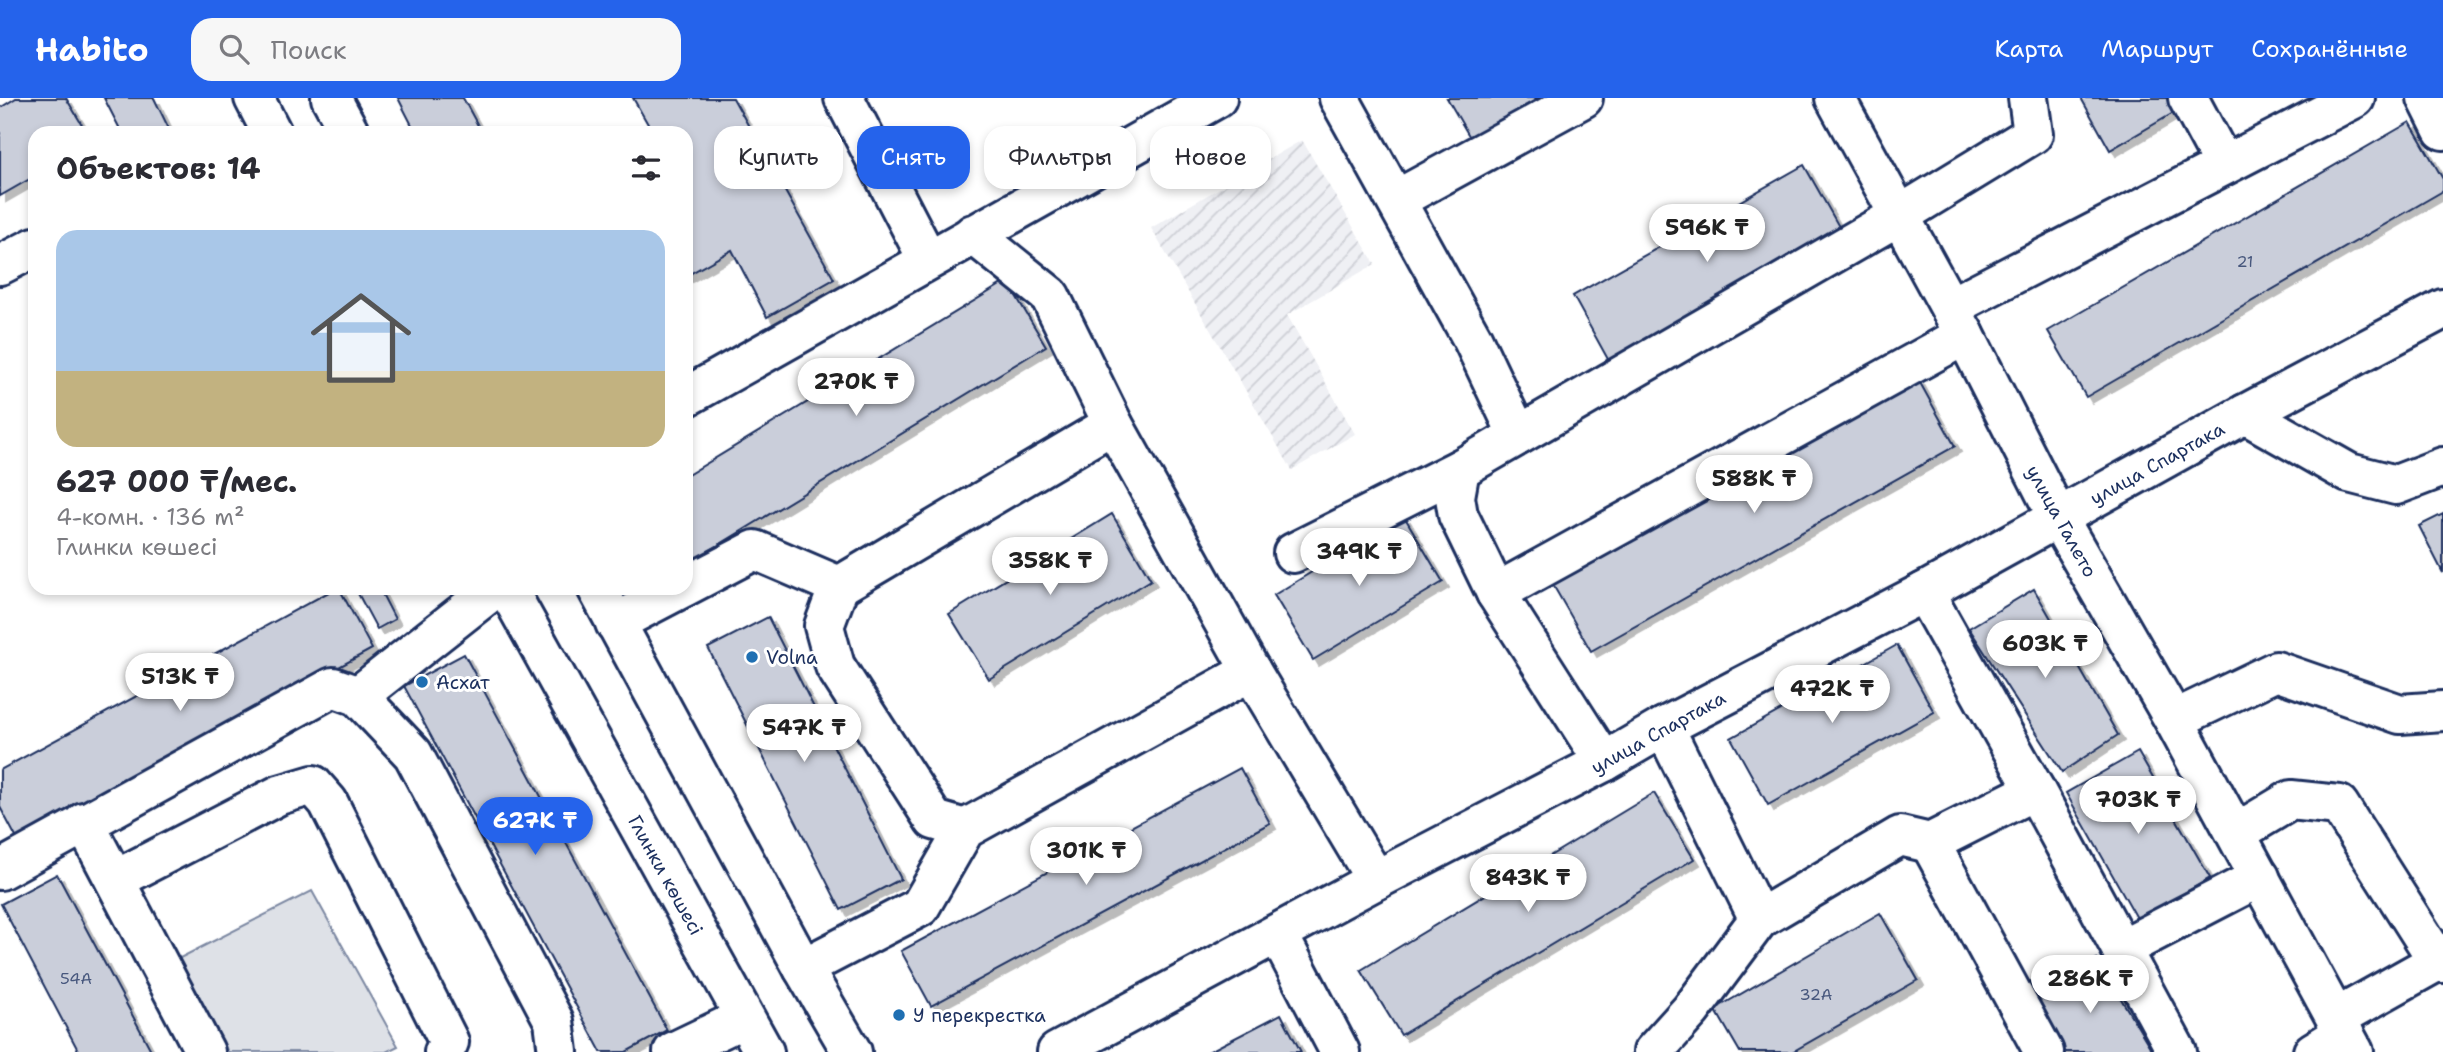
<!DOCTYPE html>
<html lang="ru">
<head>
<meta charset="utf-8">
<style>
  body { margin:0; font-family:"Shantell Sans",sans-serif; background:#f7f7f7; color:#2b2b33; height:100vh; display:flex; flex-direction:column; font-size:26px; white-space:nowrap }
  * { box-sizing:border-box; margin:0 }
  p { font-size:23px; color:#7c7c81 }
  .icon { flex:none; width:38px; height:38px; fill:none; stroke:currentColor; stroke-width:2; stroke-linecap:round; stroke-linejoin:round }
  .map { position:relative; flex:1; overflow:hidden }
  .side { position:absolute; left:28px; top:28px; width:665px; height:469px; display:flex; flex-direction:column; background:#fff; border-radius:21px; box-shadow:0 4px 10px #0003 }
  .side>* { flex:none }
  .hud { position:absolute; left:714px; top:28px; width:665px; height:63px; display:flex; gap:14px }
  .price { position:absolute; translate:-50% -60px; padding:0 16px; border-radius:24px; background:#fff; color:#222; font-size:23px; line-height:46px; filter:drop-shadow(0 2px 4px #0008) }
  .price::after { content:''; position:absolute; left:50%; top:42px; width:21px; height:16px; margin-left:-10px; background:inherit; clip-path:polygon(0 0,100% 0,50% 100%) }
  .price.on { background:#2563eb; color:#fff }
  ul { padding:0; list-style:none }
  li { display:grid; align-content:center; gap:14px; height:371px; padding:0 28px }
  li+li { border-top:2px solid #e1e1e2 }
  li span { display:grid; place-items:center; height:217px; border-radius:21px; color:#555 }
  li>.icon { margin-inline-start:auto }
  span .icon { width:126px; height:126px; fill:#fffc; stroke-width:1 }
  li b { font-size:30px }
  h2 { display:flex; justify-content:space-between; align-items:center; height:84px; padding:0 28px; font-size:30px }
  .pill { padding:0 24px; border-radius:21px; background:#fff; box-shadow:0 4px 10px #0003; font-size:24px; line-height:63px }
  .pill.on { background:#2563eb; color:#fff }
  header { display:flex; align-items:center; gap:42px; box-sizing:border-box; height:98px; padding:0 35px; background:#2563eb; color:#fff }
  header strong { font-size:33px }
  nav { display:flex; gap:38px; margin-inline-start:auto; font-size:24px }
  .search { width:490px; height:63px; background:#f7f7f7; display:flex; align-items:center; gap:18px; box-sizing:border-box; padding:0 24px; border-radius:21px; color:#7c7c81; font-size:26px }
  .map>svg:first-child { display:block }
  .industrial { fill:url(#industrial-furrows) }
  .park { fill:#dee1e7; stroke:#7c88a2; stroke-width:2 }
  .building { fill:#caceda; stroke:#1b2f5e; stroke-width:2; filter:url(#shadow) }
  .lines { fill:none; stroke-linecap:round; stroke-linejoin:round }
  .minor-casing { stroke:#1b2f5e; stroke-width:44 }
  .major-casing { stroke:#1b2f5e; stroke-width:44 }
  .minor { stroke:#fff; stroke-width:38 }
  .major { stroke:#fff; stroke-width:38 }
  .poi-dot { fill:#1f6fb2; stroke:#fff; stroke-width:2.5 }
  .labels { text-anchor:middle; stroke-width:6; stroke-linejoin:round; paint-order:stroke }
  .number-label { font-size:16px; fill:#47577d }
  .street-label { font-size:19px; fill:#1b2f5e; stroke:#fff }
  .poi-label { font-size:19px; fill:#1b2f5e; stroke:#fff; text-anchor:start }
</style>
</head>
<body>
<header>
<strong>Habito</strong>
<div class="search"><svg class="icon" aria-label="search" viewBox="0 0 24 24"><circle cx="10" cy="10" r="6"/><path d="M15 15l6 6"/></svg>Поиск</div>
<nav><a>Карта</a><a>Маршрут</a><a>Сохранённые</a></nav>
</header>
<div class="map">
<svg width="2443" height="954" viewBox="0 0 2443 954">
  <defs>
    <pattern id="industrial-furrows" width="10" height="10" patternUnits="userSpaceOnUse" patternTransform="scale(1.75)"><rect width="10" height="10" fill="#eff0f4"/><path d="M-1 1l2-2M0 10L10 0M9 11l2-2" fill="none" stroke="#ccced4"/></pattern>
    <filter id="shadow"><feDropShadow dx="6" dy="6" stdDeviation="0" flood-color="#0004"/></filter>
  </defs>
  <rect width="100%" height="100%" fill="#fff"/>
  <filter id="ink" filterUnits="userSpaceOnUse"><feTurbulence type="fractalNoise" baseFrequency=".0143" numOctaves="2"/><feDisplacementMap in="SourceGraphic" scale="14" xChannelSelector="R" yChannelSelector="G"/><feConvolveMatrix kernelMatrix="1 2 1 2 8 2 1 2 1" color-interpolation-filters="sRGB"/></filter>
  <g filter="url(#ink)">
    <polygon class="industrial" points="1302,42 1375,166 1287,217 1355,336 1292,372 1151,130"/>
    <polygon class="park" points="312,793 398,948 386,954 228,954 178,861"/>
    <g class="building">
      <polygon points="16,0 66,0 87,35 35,35 35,78 0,98 0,10"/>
      <polygon points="104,0 154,0 171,35 122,35"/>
      <polygon points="398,0 463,0 482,35 416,35"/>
      <polygon points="633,0 733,0 834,181 767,219 732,152 686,178 686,35 653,35"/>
      <polygon points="1447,0 1546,0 1472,43"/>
      <polygon points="2081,0 2167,0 2175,14 2110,52"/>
      <polygon points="2410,24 2443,81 2443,93 2086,299 2048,233"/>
      <polygon points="1804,67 1842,134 1610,265 1573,198"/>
      <polygon points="1007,183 1046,248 689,465 686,461 686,378"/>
      <polygon points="1918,281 1955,348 1591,553 1553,487"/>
      <polygon points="1112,416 1151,482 989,581 949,516"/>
      <polygon points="2443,416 2443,475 2419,428"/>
      <polygon points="1404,418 1443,484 1313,562 1274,497"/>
      <polygon points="336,490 339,490 372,551 18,743 0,709 0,672"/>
      <polygon points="355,490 379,490 395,521 377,531"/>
      <polygon points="2034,491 2118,637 2062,674 1969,530"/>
      <polygon points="768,519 901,781 841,812 708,550"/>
      <polygon points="1897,547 1934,614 1768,707 1731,640"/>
      <polygon points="464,556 667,932 626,954 601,954 404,588"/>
      <polygon points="2138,654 2210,780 2138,822 2066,695"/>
      <polygon points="1240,670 1270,725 931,908 901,853"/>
      <polygon points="1654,695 1694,761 1401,937 1361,872"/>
      <polygon points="57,776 152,954 79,954 1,806"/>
      <polygon points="1880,815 1918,882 1792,954 1740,954 1715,911"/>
      <polygon points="2097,861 2153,954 2064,954 2032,901"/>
      <polygon points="1281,916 1301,954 1208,954"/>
    </g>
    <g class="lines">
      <g class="minor-casing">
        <g id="minor">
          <polyline points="844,0 928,162"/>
          <polyline points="1339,0 1473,242 1518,337"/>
          <polyline points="1835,0 1965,237 2058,420 2174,622 2354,954"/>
          <polyline points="2188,0 2224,67"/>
          <polyline points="2427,0 2443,32"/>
          <polyline points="1396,102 1583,0"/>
          <polyline points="973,136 1050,198 1113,326 1251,573 1376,782"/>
          <polyline points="0,167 35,149"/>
          <polyline points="1950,209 2355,0"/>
          <polyline points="686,299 1217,0"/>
          <polyline points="2245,316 2349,375 2396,387 2443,369"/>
          <polyline points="1460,371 1455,399 1458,417 1496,495 1604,664"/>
          <polyline points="1293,455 1460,371 1900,117 2033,36 2028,0"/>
          <polyline points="686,488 755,452 839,488 1113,326"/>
          <polyline points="839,488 824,528 835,568 934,722 965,731"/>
          <polyline points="1496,495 1965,237"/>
          <polyline points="615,525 682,490"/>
          <polyline points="358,598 495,490"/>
          <polyline points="2174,622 2276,573 2400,616 2443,613"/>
          <polyline points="2035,692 2177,954"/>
          <polyline points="84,724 205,954"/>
          <polyline points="2236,735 2291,702 2339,707 2438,863"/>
          <polyline points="1930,745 2044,954"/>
          <polyline points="0,772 333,589 358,598 413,656 554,923 558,954"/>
          <polyline points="115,782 279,697 313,687 328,704 449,944 444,954"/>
          <polyline points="1759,821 1900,738 1930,745 2035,692 1924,494"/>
          <polyline points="1278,836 1340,954"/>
          <polyline points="2121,851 2260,779"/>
          <polyline points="803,870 920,809 965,731 1251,573"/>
          <polyline points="2336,920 2438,863 2443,865"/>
          <polyline points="673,954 744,920"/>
          <polyline points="1057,954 1376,782 1604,664 1664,629 1924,494 2245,316 2443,211"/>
          <polyline points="1653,954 1691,912 1759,821 1664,629"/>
          <polyline points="2313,954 2344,935"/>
        </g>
      </g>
      <g class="major-casing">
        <g id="major">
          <polyline points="254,0 272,35"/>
          <polyline points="331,0 350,35"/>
          <polyline points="507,490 764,954"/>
          <polyline points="597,490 803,870 852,954"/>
        </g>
      </g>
      <use href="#minor" class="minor"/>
      <use href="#major" class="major"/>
    </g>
  </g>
  <g class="poi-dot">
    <circle cx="752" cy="559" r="7"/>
    <circle cx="422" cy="584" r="7"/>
    <circle cx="899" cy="917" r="7"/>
  </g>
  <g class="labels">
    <g class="number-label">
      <text x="2245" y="169">21</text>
      <text x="76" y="886">54А</text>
      <text x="1816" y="902">32А</text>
    </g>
    <g class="street-label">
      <text transform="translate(2157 365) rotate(-29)" y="7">улица Спартака</text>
      <text transform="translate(2062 423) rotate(61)" y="7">улица Галето</text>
      <text transform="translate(1658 634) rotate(-29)" y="7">улица Спартака</text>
      <text transform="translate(666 777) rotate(61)" y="7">Глинки көшесі</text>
    </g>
    <g class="poi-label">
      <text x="766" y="566">Volna</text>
      <text x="436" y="591">Асхат</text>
      <text x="913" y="924">У перекрестка</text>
    </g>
  </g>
</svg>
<b class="price" style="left:1707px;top:166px">596K ₸</b>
<b class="price" style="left:856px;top:320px">270K ₸</b>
<b class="price" style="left:1754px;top:417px">588K ₸</b>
<b class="price" style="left:1359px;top:490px">349K ₸</b>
<b class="price" style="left:1050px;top:499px">358K ₸</b>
<b class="price" style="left:2045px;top:582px">603K ₸</b>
<b class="price" style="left:180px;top:615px">513K ₸</b>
<b class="price" style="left:1832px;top:627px">472K ₸</b>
<b class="price" style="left:804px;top:666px">547K ₸</b>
<b class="price" style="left:2138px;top:738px">703K ₸</b>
<b class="price on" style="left:535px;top:759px">627K ₸</b>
<b class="price" style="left:1086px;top:789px">301K ₸</b>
<b class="price" style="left:1528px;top:816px">843K ₸</b>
<b class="price" style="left:2090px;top:917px">286K ₸</b>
<div class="hud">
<a class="pill">Купить</a>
<a class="pill on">Снять</a>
<a class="pill">Фильтры</a>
<a class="pill">Новое</a>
</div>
<section class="side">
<h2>Объектов: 14<svg class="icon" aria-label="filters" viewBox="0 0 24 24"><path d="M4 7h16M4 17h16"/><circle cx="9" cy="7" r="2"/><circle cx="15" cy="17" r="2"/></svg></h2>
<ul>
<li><span style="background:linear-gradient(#a9c7e8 65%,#c2b280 0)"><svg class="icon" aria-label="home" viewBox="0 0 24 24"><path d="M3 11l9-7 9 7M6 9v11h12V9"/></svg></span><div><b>627 000 ₸/мес.</b><p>4-комн. · 136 m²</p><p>Глинки көшесі</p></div></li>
</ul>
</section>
</div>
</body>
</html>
